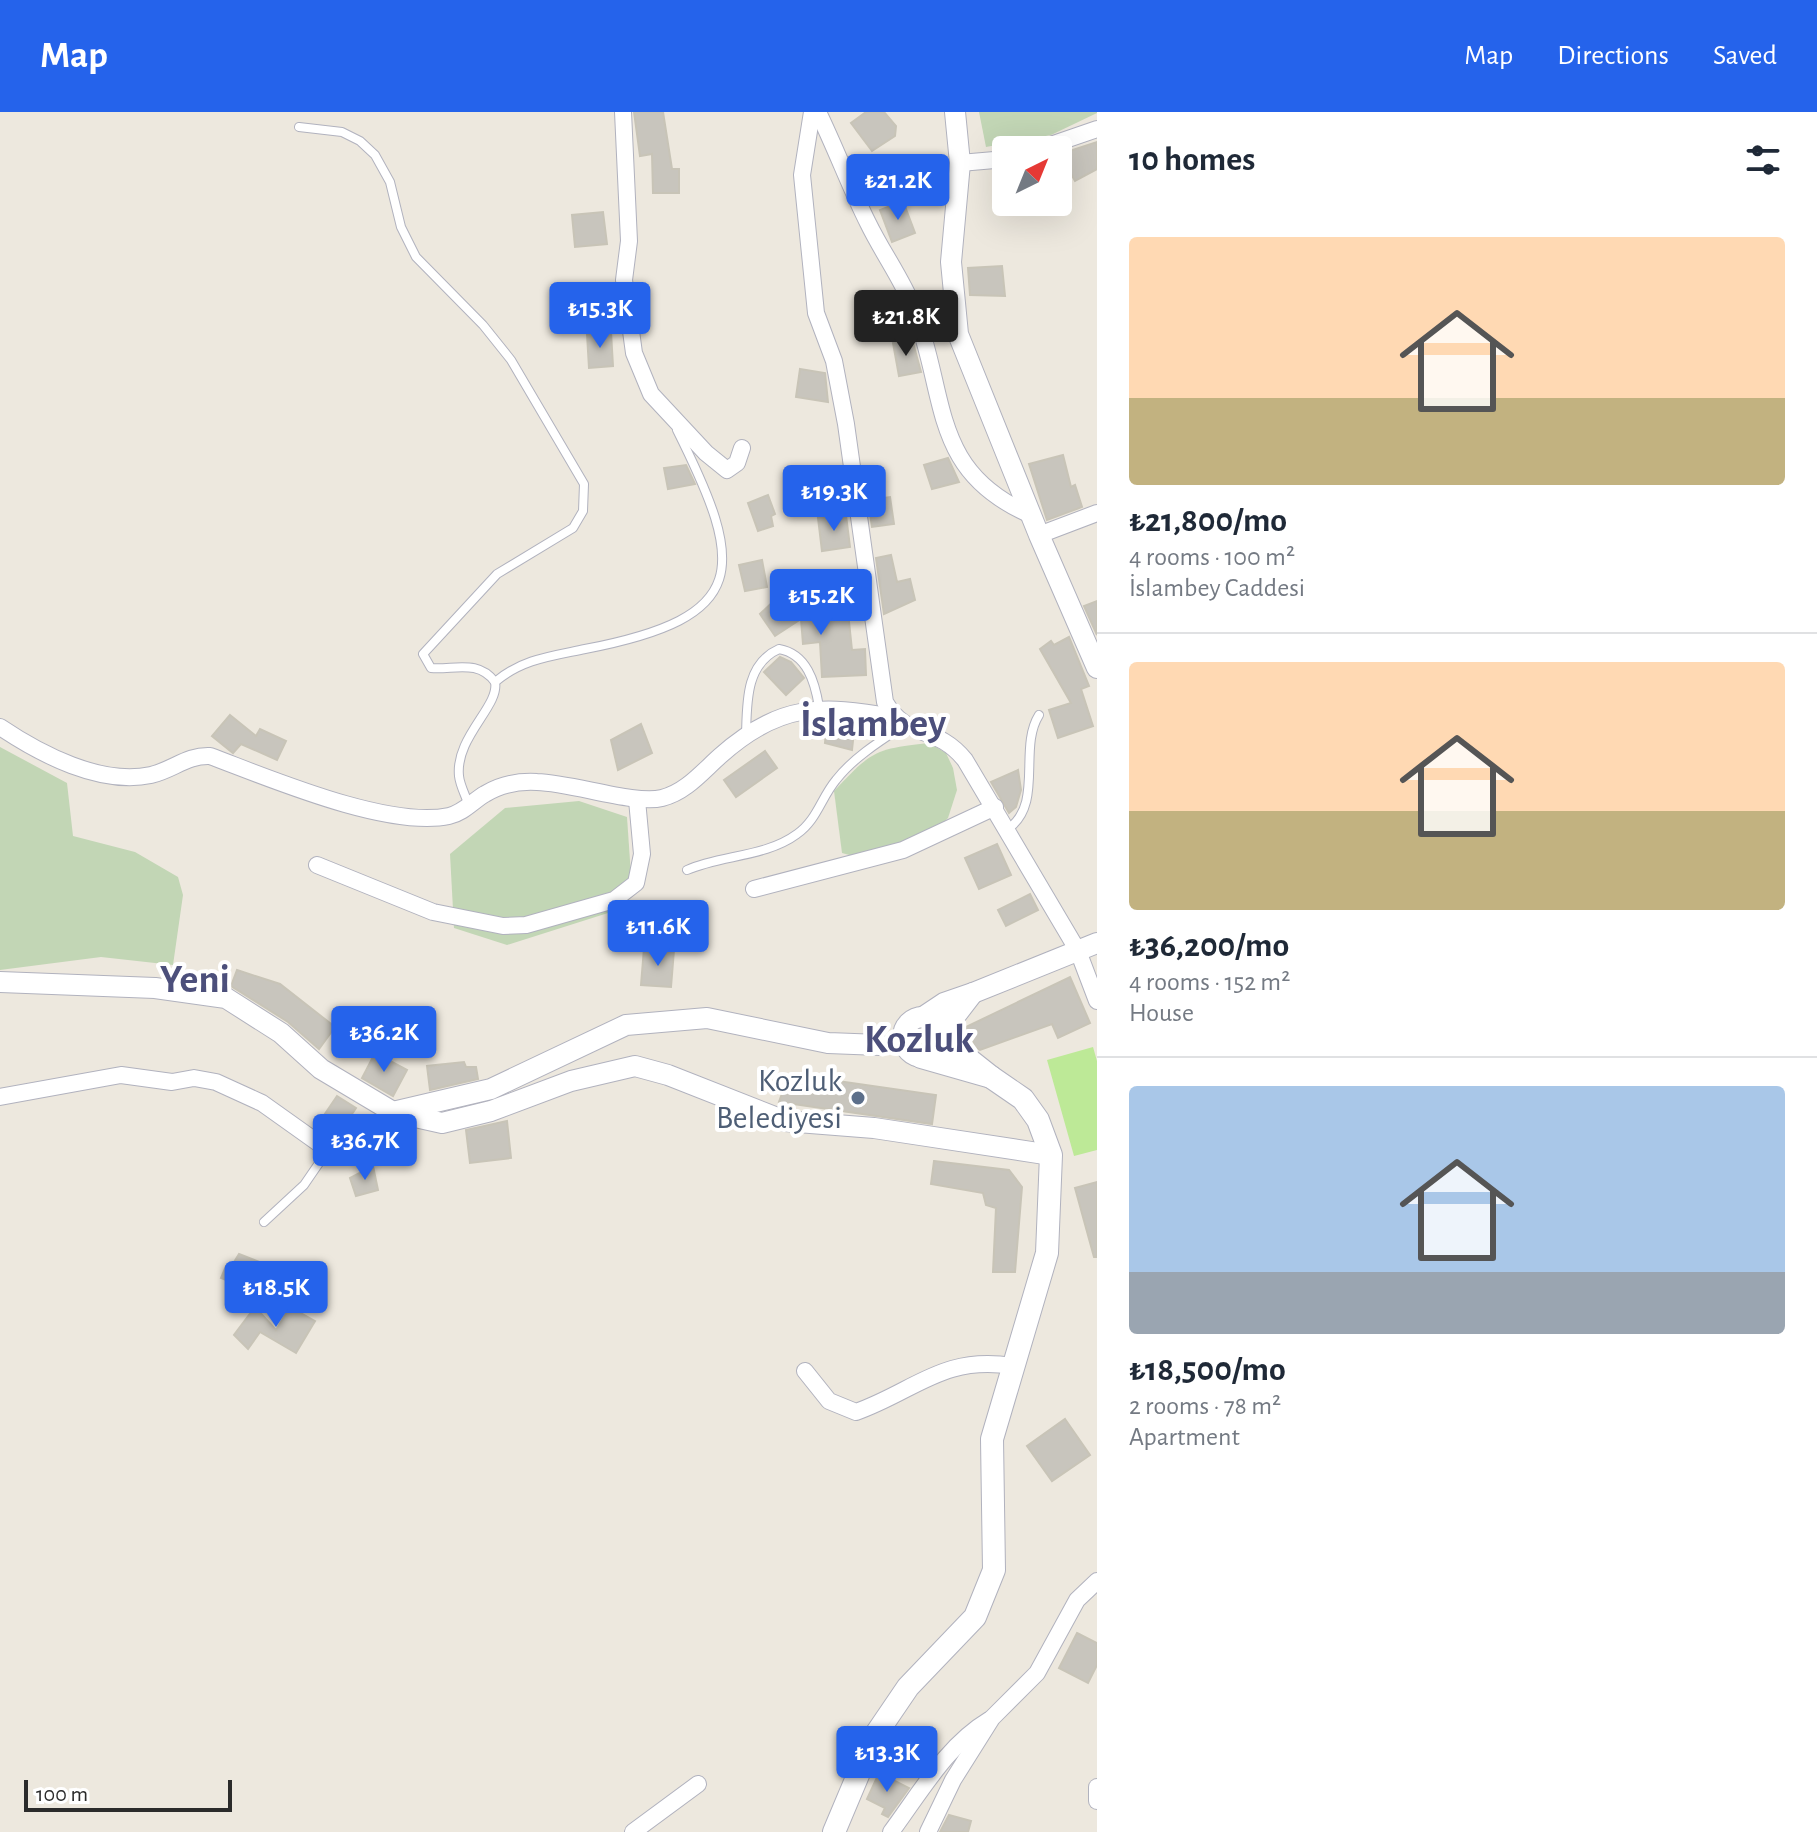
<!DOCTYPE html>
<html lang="en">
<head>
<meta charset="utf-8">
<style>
  body { margin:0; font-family:"Alegreya Sans",sans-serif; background:#f2f2f3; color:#1f2937; height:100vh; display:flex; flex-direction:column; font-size:30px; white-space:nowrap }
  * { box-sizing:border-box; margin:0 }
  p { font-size:26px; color:#747a83 }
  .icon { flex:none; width:44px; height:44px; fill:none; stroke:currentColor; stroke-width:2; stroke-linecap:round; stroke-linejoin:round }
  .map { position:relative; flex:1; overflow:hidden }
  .details { display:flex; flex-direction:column; background:#fff; width:720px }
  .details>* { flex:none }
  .needle { width:52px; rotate:43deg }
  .fabs { position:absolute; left:992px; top:24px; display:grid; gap:16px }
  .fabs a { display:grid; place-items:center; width:80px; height:80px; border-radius:8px; background:#fff; box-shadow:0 8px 32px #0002; font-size:40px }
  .scale { position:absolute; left:24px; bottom:20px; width:208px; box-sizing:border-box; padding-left:8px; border:4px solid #2b2b2b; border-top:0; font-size:22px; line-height:28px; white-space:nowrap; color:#2b2b2b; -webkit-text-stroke:6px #fff; paint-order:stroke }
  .price { position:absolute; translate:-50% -68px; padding:0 18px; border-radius:8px; background:#2563eb; color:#fff; font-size:26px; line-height:52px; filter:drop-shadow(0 2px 4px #0008) }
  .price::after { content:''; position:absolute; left:50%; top:48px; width:24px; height:18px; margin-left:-12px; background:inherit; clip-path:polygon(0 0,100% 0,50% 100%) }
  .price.selected { background:#222; color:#fff }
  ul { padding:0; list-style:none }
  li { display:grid; align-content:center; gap:16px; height:424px; padding:0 32px }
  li+li { border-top:2px solid #e0e1e3 }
  li span { display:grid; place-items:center; height:248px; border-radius:8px; color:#555 }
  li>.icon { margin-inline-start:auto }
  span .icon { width:144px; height:144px; fill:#fffc; stroke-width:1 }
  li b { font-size:34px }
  h2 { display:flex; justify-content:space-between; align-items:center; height:96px; padding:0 32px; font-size:34px }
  header { display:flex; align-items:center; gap:48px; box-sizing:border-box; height:112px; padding:0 40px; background:#2563eb; color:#fff }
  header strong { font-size:38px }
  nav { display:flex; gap:44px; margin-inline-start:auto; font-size:28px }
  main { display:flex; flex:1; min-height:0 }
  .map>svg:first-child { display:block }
  .cemetery { fill:#c2d6b5 }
  .pitch { fill:#bde997 }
  .building { fill:#c8c5bd; stroke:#c8c4b7; stroke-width:2 }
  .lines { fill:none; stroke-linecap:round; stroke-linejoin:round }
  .service-casing { stroke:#b1b2be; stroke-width:10 }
  .minor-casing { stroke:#b1b2be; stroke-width:18 }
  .tertiary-casing { stroke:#b1b2be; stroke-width:22 }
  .secondary-casing { stroke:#b1b2be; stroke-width:24 }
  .service { stroke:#fff; stroke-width:8 }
  .minor { stroke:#fff; stroke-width:16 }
  .tertiary { stroke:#fff; stroke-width:20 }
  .secondary { stroke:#fff; stroke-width:22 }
  .service-dot { fill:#5c6f8a; stroke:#fff; stroke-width:3 }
  .labels { text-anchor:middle; stroke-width:8; stroke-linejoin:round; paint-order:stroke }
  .service-label { font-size:32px; fill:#4e5e75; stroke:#fff; text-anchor:end }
  .district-label { font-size:40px; font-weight:bold; fill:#4c4f7b; stroke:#fff }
</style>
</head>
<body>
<header>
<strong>Map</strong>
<nav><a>Map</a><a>Directions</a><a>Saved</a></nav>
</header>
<main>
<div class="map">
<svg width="1097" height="1720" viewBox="0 0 1097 1720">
  <rect width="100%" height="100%" fill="#ede8de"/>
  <g class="cemetery">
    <polygon points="979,0 1097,0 1097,1 1051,23 986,35"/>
    <path d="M929,631L946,641L953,656L957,678L948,706L935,719L857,745L842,741L834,679C872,639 874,637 929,631Z"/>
    <polygon points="0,635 67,671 73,724 135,740 178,765 183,783 173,853 101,845 0,858"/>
    <polygon points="579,689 627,705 632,778 622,791 608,801 507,833 454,816 450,742 505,696"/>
  </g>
  <polygon class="pitch" points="1093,935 1097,949 1097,1038 1074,1044 1047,948"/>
  <g class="building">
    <polygon points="634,0 663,0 672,57 679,57 679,81 653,81 652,42 640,44"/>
    <polygon points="866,0 884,0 896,14 895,24 872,39 851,11"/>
    <polygon points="1097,30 1097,57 1075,69 1060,42"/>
    <polygon points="903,89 915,121 892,130 880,98"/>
    <polygon points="603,100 607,132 575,135 572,103"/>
    <polygon points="1002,154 1005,184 970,183 968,156"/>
    <polygon points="611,220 613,254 589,256 587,222"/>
    <polygon points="912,227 921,260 899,264 893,231"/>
    <polygon points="800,257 825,261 828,290 796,285"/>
    <polygon points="1063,343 1071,375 1075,373 1082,395 1047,408 1029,352"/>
    <polygon points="948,346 959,370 932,377 924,353"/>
    <polygon points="686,353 695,372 668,377 664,356"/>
    <polygon points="841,359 845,381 829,386 822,365"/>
    <polygon points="768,383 775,402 771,404 773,414 758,419 748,391"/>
    <polygon points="890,385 894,412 872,415 868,388"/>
    <polygon points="846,403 850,435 822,439 818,406"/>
    <polygon points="891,443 897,470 910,467 915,488 884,502 876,446"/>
    <polygon points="762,448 767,475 745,479 739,453"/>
    <polygon points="779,484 789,499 831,495 831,502 848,500 852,538 865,537 866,563 822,565 820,530 803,532 801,507 775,524 760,502"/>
    <polygon points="1097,489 1097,523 1084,494"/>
    <polygon points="1069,525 1089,574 1081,577 1093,614 1058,626 1049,598 1071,591 1040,537 1051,529 1054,533"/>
    <polygon points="780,545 791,550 804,566 786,583 764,560"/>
    <polygon points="230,603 256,624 260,617 286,629 277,648 241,632 233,641 212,624"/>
    <polygon points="827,609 855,610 852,638 825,631"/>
    <polygon points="641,612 652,641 618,658 611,628"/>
    <polygon points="765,639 777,656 736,685 724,668"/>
    <polygon points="1018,658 1021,678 1016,695 1009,701 991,670"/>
    <polygon points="997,732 1011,763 979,777 965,746"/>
    <polygon points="1030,782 1038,798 1006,814 998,798"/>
    <polygon points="644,836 674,838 671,875 641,873"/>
    <polygon points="237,858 280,872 335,915 319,937 288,910 231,874"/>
    <polygon points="1070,865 1090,911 1058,926 1052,912 980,938 975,935 966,915"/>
    <polygon points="375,941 407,958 393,984 362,966"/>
    <polygon points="464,950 466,955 476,955 478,967 430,978 427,954"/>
    <polygon points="789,962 936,983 932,1012 779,990"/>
    <polygon points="337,984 356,996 337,1024 331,1026 316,1015"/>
    <polygon points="507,1009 511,1046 470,1051 466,1018"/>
    <polygon points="934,1049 1009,1058 1022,1075 1015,1160 993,1160 996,1096 986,1093 983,1081 931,1072"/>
    <polygon points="373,1054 378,1078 356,1084 350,1066"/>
    <polygon points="1097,1070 1097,1145 1094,1145 1075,1076"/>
    <polygon points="239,1142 267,1153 256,1180 221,1166 226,1154 231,1155"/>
    <polygon points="255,1195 276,1218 290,1195 315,1209 296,1241 260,1220 248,1237 234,1223"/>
    <polygon points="1065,1307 1090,1343 1052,1369 1027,1334"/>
    <polygon points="1077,1521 1097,1531 1097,1553 1088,1571 1059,1556"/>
    <polygon points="879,1661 909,1676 888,1705 882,1702 885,1696 867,1687"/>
    <polygon points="949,1703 971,1709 968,1720 940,1720"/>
  </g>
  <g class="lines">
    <g class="service-casing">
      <g id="service">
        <path d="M299,15L342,20L360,29L375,43L390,70L401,115L416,145L483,213L511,248L584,372L583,399L573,416L497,462L423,542L431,556C454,558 478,547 495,570C500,594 455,625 459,664C460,674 466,684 469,694"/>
        <path d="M495,570C522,547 552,544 585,537C751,505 746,456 677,318"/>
        <path d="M746,624C747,592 745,552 779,537C807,542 815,570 819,595"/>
        <path d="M1008,717C1044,692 1018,636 1039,603"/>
        <path d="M687,758C721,743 766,745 797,722C817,708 821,686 836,668C853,646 880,629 903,614"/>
        <polyline points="264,1110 304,1073 328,1038"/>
      </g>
    </g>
    <g class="minor-casing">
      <g id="minor">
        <polyline points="623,0 629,129 624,168 634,241 651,282 706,341 727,358 737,351 742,336"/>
        <path d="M812,0L802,63L816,201L834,249L846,312L885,590C907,628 936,612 965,648L1078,839L1097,889"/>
        <path d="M818,0C836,37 850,75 868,111C882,140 902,167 914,197C948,284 929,359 1031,403"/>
        <polyline points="1036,38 1097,17"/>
        <polyline points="960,51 1006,47"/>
        <polyline points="1039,423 1097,401"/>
        <path d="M0,615C40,642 101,674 151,663C173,658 187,643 210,644C269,666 388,717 449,704C463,701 473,689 485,682C501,672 519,669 537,670C573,671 635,693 662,686C686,680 702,660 720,644C779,591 821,592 894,605"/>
        <polyline points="317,753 433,800 503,814 526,813 614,788 636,771 642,742 637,688"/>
        <polyline points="754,777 903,738 995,695"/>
        <polyline points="0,985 121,963 172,970 194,966 216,970 262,991 328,1038 356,1029 393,1000"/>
        <path d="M805,1259L829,1289L856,1300C915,1279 943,1243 1012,1254"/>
        <polyline points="1097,1675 1097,1689"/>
        <polyline points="633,1720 698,1672"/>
        <path d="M891,1720C920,1681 947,1633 989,1608"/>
        <polyline points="928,1720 953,1668 992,1606 1037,1561 1077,1488 1097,1469"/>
      </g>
    </g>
    <g class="tertiary-casing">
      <g id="tertiary">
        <polyline points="955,0 960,51 951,150 958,222 1039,423 1097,556"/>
        <polyline points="0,870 155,876 226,886 281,921 321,957 393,1000 442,1011 491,999 571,969 635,954 668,963 785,1009 874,1016 1051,1043"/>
        <polyline points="973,881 1097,831"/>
        <polyline points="923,905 944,891 973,881 943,920"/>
        <circle cx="923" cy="925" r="20"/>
        <polyline points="397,999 491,977 626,913 707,906 828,931 880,933"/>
      </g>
    </g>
    <g class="secondary-casing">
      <g id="secondary">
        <polyline points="921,945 991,965 943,927"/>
        <polyline points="834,1720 874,1625 908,1575 975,1505 994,1458 992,1327 1047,1141 1051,1043 1038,1008 1023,987 991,965"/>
      </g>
    </g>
    <use href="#service" class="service"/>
    <use href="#minor" class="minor"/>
    <use href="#tertiary" class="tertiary"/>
    <use href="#secondary" class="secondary"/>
  </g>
  <circle class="service-dot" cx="858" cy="986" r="8"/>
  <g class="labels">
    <g class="service-label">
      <text x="842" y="979">Kozluk<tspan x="842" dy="37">Belediyesi</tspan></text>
    </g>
    <g class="district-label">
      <text x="873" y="624">İslambey</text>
      <text x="195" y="880">Yeni</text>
      <text x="919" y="940">Kozluk</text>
    </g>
  </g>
</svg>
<div class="fabs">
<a><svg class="needle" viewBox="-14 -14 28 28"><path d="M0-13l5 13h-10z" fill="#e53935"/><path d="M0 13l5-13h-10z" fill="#747a83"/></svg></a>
</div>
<div class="scale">100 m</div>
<b class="price" style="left:898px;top:110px">₺21.2K</b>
<b class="price" style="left:600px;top:238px">₺15.3K</b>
<b class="price selected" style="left:906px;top:246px">₺21.8K</b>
<b class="price" style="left:834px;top:421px">₺19.3K</b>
<b class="price" style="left:821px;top:525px">₺15.2K</b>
<b class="price" style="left:658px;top:856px">₺11.6K</b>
<b class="price" style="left:384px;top:962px">₺36.2K</b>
<b class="price" style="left:365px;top:1070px">₺36.7K</b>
<b class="price" style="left:276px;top:1217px">₺18.5K</b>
<b class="price" style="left:887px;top:1682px">₺13.3K</b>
</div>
<section class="details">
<h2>10 homes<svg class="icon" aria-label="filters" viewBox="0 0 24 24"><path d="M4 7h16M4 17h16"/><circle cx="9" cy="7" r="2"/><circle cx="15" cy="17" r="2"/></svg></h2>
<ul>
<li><span style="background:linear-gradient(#ffd9b3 65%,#c2b280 0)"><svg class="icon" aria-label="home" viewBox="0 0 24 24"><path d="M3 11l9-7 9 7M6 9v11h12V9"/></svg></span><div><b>₺21,800/mo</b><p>4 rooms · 100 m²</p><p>İslambey Caddesi</p></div></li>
<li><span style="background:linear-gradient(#ffd9b3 60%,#c2b280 0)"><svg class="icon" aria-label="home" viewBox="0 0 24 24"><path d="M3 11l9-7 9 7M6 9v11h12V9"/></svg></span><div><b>₺36,200/mo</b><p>4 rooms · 152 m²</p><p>House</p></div></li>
<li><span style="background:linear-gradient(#a9c7e8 75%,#9aa5b1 0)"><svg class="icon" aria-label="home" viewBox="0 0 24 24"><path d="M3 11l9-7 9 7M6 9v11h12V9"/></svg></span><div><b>₺18,500/mo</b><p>2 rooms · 78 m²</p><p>Apartment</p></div></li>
</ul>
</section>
</main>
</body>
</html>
